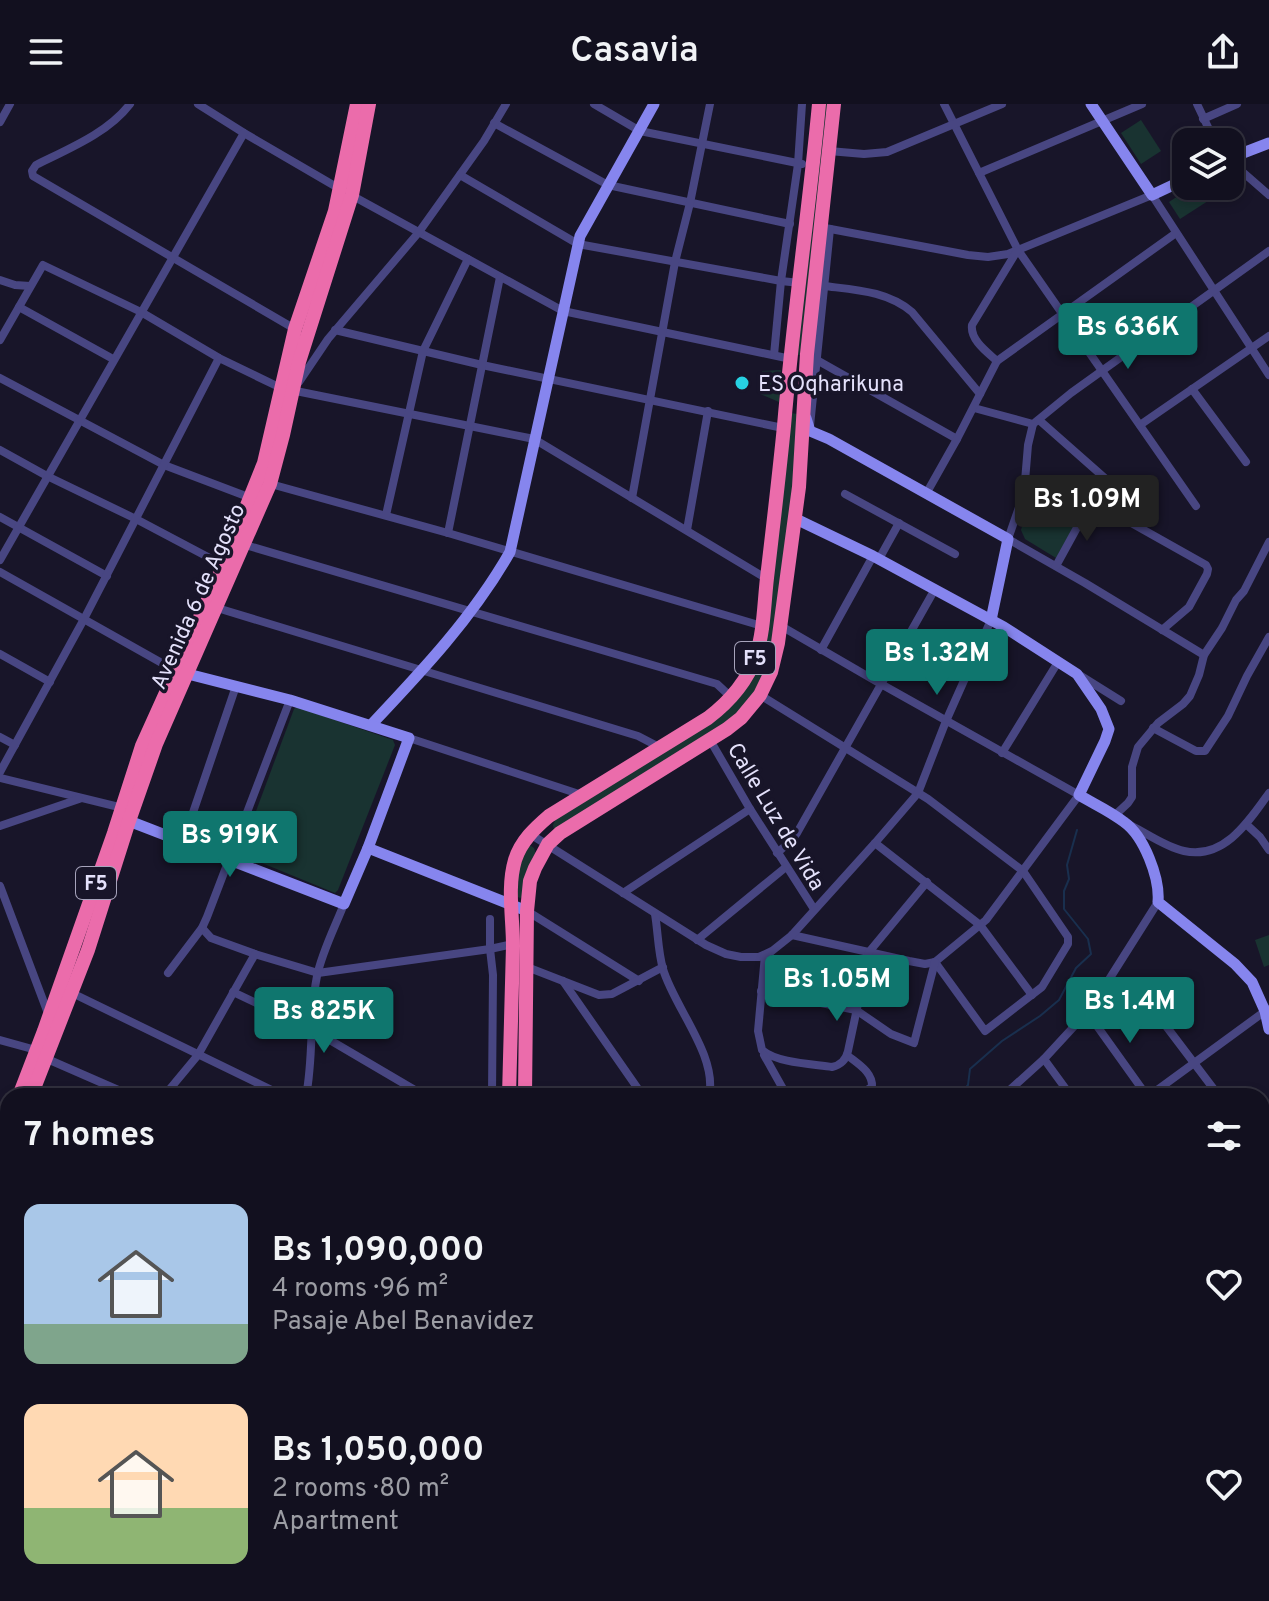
<!DOCTYPE html>
<html lang="en">
<head>
<meta charset="utf-8">
<style>
  body { margin:0; font-family:Overpass,sans-serif; background:#1b1928; color:#f1f3f6; height:100vh; display:flex; flex-direction:column; font-size:30px; white-space:nowrap }
  * { box-sizing:border-box; margin:0 }
  p { font-size:26px; color:#9c9da4 }
  .icon { flex:none; width:44px; height:44px; fill:none; stroke:currentColor; stroke-width:2; stroke-linecap:round; stroke-linejoin:round }
  .map { position:relative; flex:1; overflow:hidden }
  .sheet { position:absolute; left:0px; top:984px; width:1270px; height:514px; display:flex; flex-direction:column; background:#12101f; border-radius:24px 24px 0 0; box-shadow:0 4px 12px #0003,0 0 0 2px #31303d }
  .sheet>* { flex:none }
  .fabs { position:absolute; left:1172px; top:24px; display:grid; gap:16px }
  .fabs a { display:grid; place-items:center; width:72px; height:72px; border-radius:16px; background:#12101f; box-shadow:0 4px 12px #0003,0 0 0 2px #31303d; font-size:40px }
  .price { position:absolute; translate:-50% -68px; padding:0 18px; border-radius:8px; background:#0f766e; color:#fff; font-size:26px; line-height:52px; filter:drop-shadow(0 2px 4px #0008) }
  .price::after { content:''; position:absolute; left:50%; top:48px; width:24px; height:18px; margin-left:-12px; background:inherit; clip-path:polygon(0 0,100% 0,50% 100%) }
  .price.on { background:#222; color:#fff }
  ul { padding:0; list-style:none }
  li { display:flex; align-items:center; gap:24px; height:200px; padding:0 24px }
  li span { display:grid; place-items:center; flex:none; width:224px; height:160px; border-radius:16px; color:#555 }
  li>.icon { margin-inline-start:auto }
  span .icon { width:96px; height:96px; fill:#fffc; stroke-width:1 }
  li b { font-size:34px }
  h2 { display:flex; justify-content:space-between; align-items:center; height:96px; padding:0 24px; font-size:34px }
  header { display:flex; justify-content:space-between; align-items:center; height:104px; padding:0 24px; background:#12101f; font-size:36px; font-weight:600 }
  .map>svg:first-child { display:block }
  .green { fill:#193331 }
  .lines { fill:none; stroke-linecap:round; stroke-linejoin:round }
  .stream { stroke:#192f4e; stroke-width:2 }
  .street { stroke:#484682; stroke-width:8 }
  .secondary { stroke:#8685ee; stroke-width:11 }
  .highway { stroke:#eb6cab; stroke-width:14 }
  .poi-dot { fill:#27d1e2; stroke:#181529; stroke-width:3 }
  .labels { text-anchor:middle; stroke-width:7; stroke-linejoin:round; paint-order:stroke }
  .shield { fill:#181529; stroke:#a7a4bc; stroke-width:2 }
  .shield-label { font-size:20px; font-weight:bold; fill:#e4e1fb }
  .poi-label { font-size:22px; fill:#e4e1fb; stroke:#181529; text-anchor:start }
  .street-label { font-size:22px; fill:#e4e1fb; stroke:#181529 }
</style>
</head>
<body>
<header><svg class="icon" aria-label="menu" viewBox="0 0 24 24"><path d="M4 6h16M4 12h16M4 18h16"/></svg>Casavia<svg class="icon" aria-label="share" viewBox="0 0 24 24"><path d="M12 15V3M7 8l5-5 5 5M5 13v7h14v-7"/></svg></header>
<div class="map">
<svg width="1269" height="1497" viewBox="0 0 1269 1497">
  <rect width="100%" height="100%" fill="#181529"/>
  <g class="green">
    <polygon points="824,0 829,0 800,251 796,251"/>
    <polygon points="1141,16 1161,47 1141,60 1121,29"/>
    <polygon points="1193,82 1198,82 1208,97 1180,115 1169,98"/>
    <polygon points="781,266 779,298 760,290 762,267"/>
    <polygon points="790,309 798,310 794,378 772,537 761,576 752,592 738,610 554,726 553,721 556,714 627,672 752,573"/>
    <polygon points="1034,393 1077,417 1056,454 1025,435 1021,426 1030,394"/>
    <polygon points="297,603 393,636 395,641 338,786 335,789 240,750 294,605"/>
    <path d="M531,742L534,744L536,750L522,793L520,794L518,793C518,775 518,759 527,743Z"/>
    <polygon points="1269,831 1269,861 1264,863 1255,836"/>
  </g>
  <g class="lines">
    <g class="stream">
      <polyline points="959,992 968,981 970,965 1002,937 1040,912 1059,896 1076,864 1091,850 1088,835 1064,805 1064,787 1069,775 1067,761 1077,726"/>
      <polyline points="1262,1380 1269,1384"/>
    </g>
    <g class="street">
      <path d="M130,0C108,29 68,45 36,61L32,67L33,72L295,225"/>
      <polyline points="198,0 244,29 340,85 563,207 791,255"/>
      <polyline points="594,0 640,27 802,60"/>
      <polyline points="944,0 1018,146 1196,402"/>
      <polyline points="1197,0 1215,38"/>
      <polyline points="1203,15 1237,0"/>
      <polyline points="0,18 10,0"/>
      <polyline points="494,19 608,81 790,120"/>
      <polyline points="829,47 864,50 887,48 1002,0"/>
      <polyline points="1230,57 1269,91"/>
      <polyline points="979,69 1142,0"/>
      <polyline points="460,71 578,140 781,177 800,179"/>
      <polyline points="820,123 968,151 988,153 1008,150 1152,91 1269,271"/>
      <polyline points="0,176 15,181 30,182"/>
      <path d="M824,182C856,186 887,187 912,208L980,290"/>
      <polyline points="19,203 113,255"/>
      <polyline points="335,226 482,261 783,324"/>
      <polyline points="0,236 43,161 141,208 219,254 281,284 534,335 767,475"/>
      <polyline points="774,251 781,177 798,60 802,0"/>
      <polyline points="815,255 957,335"/>
      <path d="M997,257C987,248 970,236 972,221L1017,147"/>
      <polyline points="0,274 164,361 251,394"/>
      <polyline points="299,278 328,235 419,128 484,37 506,0"/>
      <polyline points="1192,285 1246,358"/>
      <polyline points="974,304 1033,320 1071,289 1269,147"/>
      <polyline points="1039,316 1107,376"/>
      <polyline points="1033,320 1028,341 1024,389 1008,435 1085,479 1204,551"/>
      <polyline points="1140,321 1269,232"/>
      <polyline points="810,322 830,125"/>
      <polyline points="0,346 47,372 136,415 223,461"/>
      <polyline points="267,379 448,429 762,522"/>
      <polyline points="845,390 955,450"/>
      <polyline points="926,390 957,335 997,257 1176,129"/>
      <polyline points="632,394 675,158 690,99 710,0"/>
      <polyline points="386,411 423,247 468,155"/>
      <polyline points="0,413 107,472"/>
      <polyline points="687,426 708,307"/>
      <polyline points="448,429 500,173"/>
      <polyline points="242,440 717,580 732,594"/>
      <polyline points="879,455 899,419"/>
      <polyline points="0,456 244,29"/>
      <polyline points="1056,462 1090,400 1094,398 1206,461 1208,465 1207,470 1189,503 1162,526"/>
      <polyline points="0,468 176,567"/>
      <polyline points="214,503 638,632 661,644"/>
      <polyline points="781,522 881,580 1079,691 986,816 935,858 925,860 909,857 792,831"/>
      <polyline points="821,546 873,452"/>
      <polyline points="0,550 50,578"/>
      <polyline points="1081,572 1121,597"/>
      <polyline points="760,591 928,695 1023,767 1068,833 1068,840 1042,883 985,927 935,858"/>
      <polyline points="1153,624 1196,647 1205,647 1228,612 1247,572 1269,533"/>
      <polyline points="0,633 15,641"/>
      <polyline points="409,634 582,691"/>
      <polyline points="710,636 750,705 814,805"/>
      <polyline points="1002,649 1058,558"/>
      <polyline points="0,668 84,515 219,254"/>
      <polyline points="0,674 123,704"/>
      <polyline points="1114,712 1128,699 1132,693 1132,663 1138,643 1158,619 1183,600 1190,592 1199,571 1204,551 1222,524 1236,496 1244,487 1269,438"/>
      <polyline points="1246,720 1260,733 1269,746"/>
      <polyline points="0,722 79,695"/>
      <path d="M1132,722C1148,730 1166,743 1184,747C1224,756 1249,717 1269,689"/>
      <polyline points="530,730 706,841 726,850 741,853 759,853 772,847 792,831 875,739 918,689 946,617 991,516"/>
      <polyline points="183,738 236,582"/>
      <polyline points="875,739 980,821 1032,891"/>
      <polyline points="777,749 791,737 797,729 935,485"/>
      <polyline points="0,782 49,912"/>
      <polyline points="623,789 750,705"/>
      <polyline points="527,807 639,877"/>
      <path d="M655,810C658,828 658,848 663,865C674,903 718,952 709,992"/>
      <polyline points="490,815 490,845 493,871 492,992"/>
      <polyline points="202,824 211,834 255,850 318,869 490,845 513,840"/>
      <polyline points="697,836 786,763"/>
      <path d="M765,851L758,927L762,946C777,959 812,960 832,963C841,961 846,956 848,947L869,848L927,778"/>
      <polyline points="527,863 599,891 612,890 663,863"/>
      <polyline points="168,869 202,824 207,813 290,596"/>
      <polyline points="563,877 643,992"/>
      <polyline points="1108,877 1166,922 1219,992"/>
      <polyline points="761,887 856,906 891,930 914,939 935,858"/>
      <polyline points="233,888 311,925 425,992"/>
      <polyline points="72,889 284,992"/>
      <polyline points="1087,908 1147,992"/>
      <polyline points="0,936 36,946 45,954 132,992"/>
      <polyline points="764,951 787,992"/>
      <path d="M847,951C858,960 873,968 872,983L857,992"/>
      <polyline points="1044,955 1071,992"/>
      <polyline points="164,992 198,951 255,850"/>
      <path d="M306,992C314,952 309,911 317,872C322,848 335,823 344,800"/>
      <polyline points="1003,992 1044,955 1091,904 1158,798"/>
      <polyline points="1149,992 1268,905"/>
      <polyline points="1262,1021 1269,1016"/>
      <polyline points="1262,1111 1269,1107"/>
      <polyline points="1262,1121 1269,1130"/>
      <polyline points="1262,1213 1269,1207"/>
      <polyline points="0,1231 8,1220"/>
      <polyline points="0,1348 8,1337"/>
      <polyline points="0,1377 8,1384"/>
      <polyline points="1262,1433 1269,1439"/>
      <polyline points="0,1445 8,1435"/>
      <polyline points="236,1490 237,1497"/>
      <polyline points="459,1490 468,1497"/>
      <polyline points="529,1490 539,1497"/>
      <polyline points="650,1490 658,1497"/>
      <polyline points="751,1490 759,1497"/>
      <polyline points="856,1490 863,1497"/>
      <polyline points="0,1493 9,1497"/>
      <polyline points="52,1497 57,1490"/>
      <polyline points="117,1497 126,1490"/>
      <polyline points="217,1497 227,1490"/>
      <polyline points="377,1497 386,1490"/>
      <polyline points="488,1497 495,1490"/>
      <polyline points="875,1497 883,1490"/>
      <polyline points="1029,1497 1033,1490"/>
      <polyline points="1088,1497 1098,1490"/>
    </g>
    <g class="secondary">
      <polyline points="1091,0 1152,91 1186,75"/>
      <polyline points="1230,54 1269,39"/>
      <polyline points="806,314 810,327 829,335 1008,435 991,516"/>
      <path d="M796,415L873,452L1004,523L1077,570L1101,605L1109,625L1105,637L1079,691C1094,700 1110,707 1124,718C1144,732 1160,774 1158,798L1235,860L1252,878L1265,907L1269,925"/>
      <path d="M371,621C422,567 473,513 510,448L580,132L654,0"/>
      <polyline points="129,717 344,800 368,744 409,634 290,596 180,568"/>
      <polyline points="368,744 527,807"/>
      <polyline points="0,1155 8,1161"/>
      <polyline points="963,1490 970,1497"/>
    </g>
    <g class="highway">
      <polyline points="19,992 44,927 114,729 142,642 217,476 264,359 295,225 335,107 357,0"/>
      <polyline points="31,992 88,846 129,717 156,640 270,380 283,331 299,258 352,91 369,0"/>
      <path d="M509,992C510,942 512,892 513,842C513,814 507,783 515,756C521,737 535,724 549,712L708,614C729,598 747,578 756,552C764,527 764,500 767,474C773,423 779,373 784,322C793,214 809,107 819,0"/>
      <polyline points="525,992 527,807 530,777 535,764 548,740 560,729 727,625 741,614 760,591 771,568 778,539 799,383 807,250 834,0"/>
      <polyline points="0,1040 8,1019"/>
      <polyline points="0,1069 8,1049"/>
      <polyline points="76,1497 83,1490"/>
      <polyline points="92,1497 100,1490"/>
    </g>
  </g>
  <circle class="poi-dot" cx="742" cy="279" r="8"/>
  <g class="labels">
    <g class="shield">
      <rect x="735" y="538" width="40" height="32" rx="6"/>
      <rect x="76" y="763" width="40" height="32" rx="6"/>
    </g>
    <g class="shield-label">
      <text x="755" y="561">F5</text>
      <text x="96" y="786">F5</text>
    </g>
    <g class="poi-label">
      <text x="758" y="287">ES Oqharikuna</text>
    </g>
    <g class="street-label">
      <text transform="translate(197 492) rotate(-66)" y="8">Avenida 6 de Agosto</text>
      <text transform="translate(777 712) rotate(59)" y="8">Calle Luz de Vida</text>
    </g>
  </g>
</svg>
<div class="fabs">
<a><svg class="icon" aria-label="layers" viewBox="0 0 24 24"><path d="M12 4l9 5-9 5-9-5zM3 14l9 5 9-5"/></svg></a>
</div>
<b class="price" style="left:1128px;top:267px">Bs 636K</b>
<b class="price on" style="left:1087px;top:439px">Bs 1.09M</b>
<b class="price" style="left:937px;top:593px">Bs 1.32M</b>
<b class="price" style="left:230px;top:775px">Bs 919K</b>
<b class="price" style="left:837px;top:919px">Bs 1.05M</b>
<b class="price" style="left:1130px;top:941px">Bs 1.4M</b>
<b class="price" style="left:324px;top:951px">Bs 825K</b>
<section class="sheet">
<h2>7 homes<svg class="icon" aria-label="filters" viewBox="0 0 24 24"><path d="M4 7h16M4 17h16"/><circle cx="9" cy="7" r="2"/><circle cx="15" cy="17" r="2"/></svg></h2>
<ul>
<li><span style="background:linear-gradient(#a9c7e8 75%,#7fa58c 0)"><svg class="icon" aria-label="home" viewBox="0 0 24 24"><path d="M3 11l9-7 9 7M6 9v11h12V9"/></svg></span><div><b>Bs 1,090,000</b><p>4 rooms · 96 m²</p><p>Pasaje Abel Benavidez</p></div><svg class="icon" aria-label="heart" viewBox="0 0 24 24"><path d="M12 20l-8-8c-3-5 5-10 8-4 3-6 11-1 8 4z"/></svg></li>
<li><span style="background:linear-gradient(#ffd9b3 65%,#8fb573 0)"><svg class="icon" aria-label="home" viewBox="0 0 24 24"><path d="M3 11l9-7 9 7M6 9v11h12V9"/></svg></span><div><b>Bs 1,050,000</b><p>2 rooms · 80 m²</p><p>Apartment</p></div><svg class="icon" aria-label="heart" viewBox="0 0 24 24"><path d="M12 20l-8-8c-3-5 5-10 8-4 3-6 11-1 8 4z"/></svg></li>
</ul>
</section>
</div>
</body>
</html>
